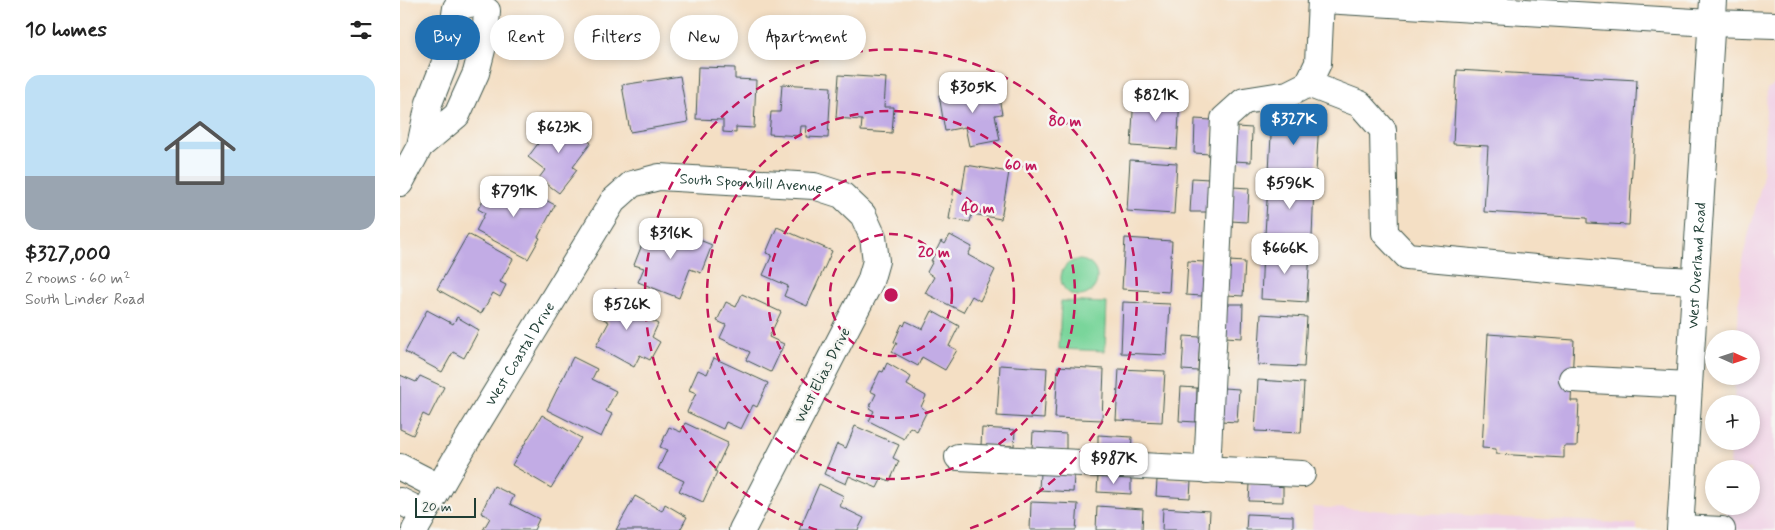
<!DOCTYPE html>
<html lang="en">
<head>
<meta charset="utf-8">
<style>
  body { margin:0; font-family:Mynerve,sans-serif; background:#f2f2f2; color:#222; height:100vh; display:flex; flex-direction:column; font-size:19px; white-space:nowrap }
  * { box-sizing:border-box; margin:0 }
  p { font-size:16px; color:#767676 }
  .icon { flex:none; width:28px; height:28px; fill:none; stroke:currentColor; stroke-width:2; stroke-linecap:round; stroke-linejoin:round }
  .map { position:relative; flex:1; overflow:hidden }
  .details { display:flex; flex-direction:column; background:#fff; width:400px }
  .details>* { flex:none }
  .hud { position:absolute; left:15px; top:15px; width:475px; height:45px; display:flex; gap:10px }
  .needle { width:32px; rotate:93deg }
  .controls { position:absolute; left:1305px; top:330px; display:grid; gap:10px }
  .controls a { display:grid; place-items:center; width:55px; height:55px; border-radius:50%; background:#fff; box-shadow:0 2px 8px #0003; font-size:25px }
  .scale { position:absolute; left:15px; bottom:12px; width:61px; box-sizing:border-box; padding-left:5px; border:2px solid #1f3d34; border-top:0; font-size:14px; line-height:18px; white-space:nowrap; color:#1f3d34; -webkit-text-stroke:4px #f6f6f2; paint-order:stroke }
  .price { position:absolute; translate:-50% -42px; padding:0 11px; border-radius:10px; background:#fff; color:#222; font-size:16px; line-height:32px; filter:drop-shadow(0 1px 2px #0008) }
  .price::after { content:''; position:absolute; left:50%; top:30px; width:15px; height:11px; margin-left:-8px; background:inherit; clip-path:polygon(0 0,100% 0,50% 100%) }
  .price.on { background:#1f6fb2; color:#fff }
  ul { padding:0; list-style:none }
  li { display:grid; align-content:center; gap:10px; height:265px; padding:0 25px }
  li span { display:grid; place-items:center; height:155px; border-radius:15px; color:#555 }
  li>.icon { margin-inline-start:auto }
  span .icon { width:90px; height:90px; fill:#fffc; stroke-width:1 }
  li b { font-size:21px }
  h2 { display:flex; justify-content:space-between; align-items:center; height:60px; padding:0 25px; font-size:21px }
  .chip { padding:0 18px; border-radius:22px; background:#fff; box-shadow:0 2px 8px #0003; font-size:18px; line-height:45px }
  .chip.on { background:#1f6fb2; color:#fff }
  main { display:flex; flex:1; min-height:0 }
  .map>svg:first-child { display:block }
  .built { fill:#f0d0e5 }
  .green { fill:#7ad59b; stroke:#4c8968 }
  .building { fill:#c2ace5 }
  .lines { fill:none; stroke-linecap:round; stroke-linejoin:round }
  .minor-casing { stroke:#3f554a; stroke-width:28 }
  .minor { stroke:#fff; stroke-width:26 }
  .ring { fill:none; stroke:#c2185b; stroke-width:2.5; stroke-dasharray:9 6 }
  .labels { text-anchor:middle; stroke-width:5; stroke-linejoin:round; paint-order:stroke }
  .street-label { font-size:15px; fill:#1f3d34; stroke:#f6f6f2 }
  .centre { fill:#c2185b; stroke:#f6f6f2; stroke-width:2.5 }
  .ring-label { font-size:15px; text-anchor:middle; font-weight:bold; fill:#c2185b; stroke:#f6f6f2; stroke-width:5; stroke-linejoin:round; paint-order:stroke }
</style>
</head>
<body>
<main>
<section class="details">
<h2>10 homes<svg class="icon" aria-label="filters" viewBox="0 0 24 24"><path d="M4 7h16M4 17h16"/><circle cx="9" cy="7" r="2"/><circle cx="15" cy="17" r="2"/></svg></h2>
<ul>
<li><span style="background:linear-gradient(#bfe0f5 65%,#9aa5b1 0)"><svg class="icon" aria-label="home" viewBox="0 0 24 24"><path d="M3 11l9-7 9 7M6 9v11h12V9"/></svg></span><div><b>$327,000</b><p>2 rooms · 60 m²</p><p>South Linder Road</p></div></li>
</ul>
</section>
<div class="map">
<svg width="1375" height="530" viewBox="0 0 1375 530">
  <rect width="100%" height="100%" fill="#f6f6f2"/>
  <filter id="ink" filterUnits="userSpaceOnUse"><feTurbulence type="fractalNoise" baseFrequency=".02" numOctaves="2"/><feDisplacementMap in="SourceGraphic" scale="10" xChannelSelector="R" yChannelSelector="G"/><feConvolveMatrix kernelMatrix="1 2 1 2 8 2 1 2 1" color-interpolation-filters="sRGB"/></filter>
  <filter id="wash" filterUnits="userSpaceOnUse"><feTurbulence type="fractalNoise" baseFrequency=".0096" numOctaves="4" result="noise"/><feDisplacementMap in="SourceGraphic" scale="20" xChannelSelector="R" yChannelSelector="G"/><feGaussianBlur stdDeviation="1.12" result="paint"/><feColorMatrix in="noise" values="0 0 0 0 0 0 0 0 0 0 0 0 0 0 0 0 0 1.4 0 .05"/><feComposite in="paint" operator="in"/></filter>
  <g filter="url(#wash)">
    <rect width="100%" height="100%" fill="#f4dfc4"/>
    <g class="built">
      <polygon points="1375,84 1375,530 1326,530 1327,506 1351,506 1351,469 1330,469 1331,441 1351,441 1351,404 1334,404 1335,376 1351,376 1351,339 1337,339 1342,260 1362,182 1367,89"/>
      <polygon points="913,507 1237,524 1237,530 912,530"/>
    </g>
    <g class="green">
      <circle cx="679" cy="278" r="18"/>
      <polygon points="661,301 707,303 705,351 659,349"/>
    </g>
    <g id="blocks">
      <g class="building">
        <polygon points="298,67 335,68 335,79 356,80 354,128 336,127 336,133 323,132 323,120 296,119"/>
        <polygon points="1057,70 1237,80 1229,225 1187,223 1187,218 1084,212 1088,146 1053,144"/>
        <polygon points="439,75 486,78 484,107 494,107 492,133 461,131 462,120 436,118"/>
        <polygon points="280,76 288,122 230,132 222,85"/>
        <polygon points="382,84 431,87 428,138 406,137 407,126 401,126 400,136 369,134 371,112 380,112"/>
        <polygon points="588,85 589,94 598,92 602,114 595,115 600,140 569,146 565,127 545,131 539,95"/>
        <polygon points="734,95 780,98 777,149 731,146"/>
        <polygon points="158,117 191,143 173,167 177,170 159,193 139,178 145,170 128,157"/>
        <polygon points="795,119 812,120 810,154 794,153"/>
        <polygon points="872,119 919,121 916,172 869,170"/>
        <polygon points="836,127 852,128 851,162 834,161"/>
        <polygon points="730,160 777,163 774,214 727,211"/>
        <polygon points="566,165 609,172 601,219 572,214 570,222 549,219 554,188 562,190"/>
        <polygon points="792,178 809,179 807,212 790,212"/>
        <polygon points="106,179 155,205 138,237 140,238 128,259 76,231 85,213 78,209 88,191 97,196"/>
        <polygon points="868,184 914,186 912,237 865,234"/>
        <polygon points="833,187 849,188 847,222 831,221"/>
        <polygon points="257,223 312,245 301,273 290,269 279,298 238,282 244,268 234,265 243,242 249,244"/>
        <polygon points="377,227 432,251 407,306 384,296 388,286 363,275 372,255 366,253"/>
        <polygon points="68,234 113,259 100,282 106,285 100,297 93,293 81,314 37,289"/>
        <polygon points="550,235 572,247 568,255 595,270 580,301 572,296 563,312 525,293 534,277 527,272 533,261 531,261 541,241 545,244"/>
        <polygon points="725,238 772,241 769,292 722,289"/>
        <polygon points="863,249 910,251 907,302 861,299"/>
        <polygon points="788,261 804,262 802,296 786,295"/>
        <polygon points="829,261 845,262 843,296 827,295"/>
        <polygon points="215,289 237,301 232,310 258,324 252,337 260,342 250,360 240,355 234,367 196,346 209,322 200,317"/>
        <polygon points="342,294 381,312 369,337 384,344 371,372 346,360 350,352 320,338 326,325 317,321 326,302 336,307"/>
        <polygon points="723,302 770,304 767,355 721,353"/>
        <polygon points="827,304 843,304 842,338 825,337"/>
        <polygon points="27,310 53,324 57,317 79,330 64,358 53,352 42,372 5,352"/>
        <polygon points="532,311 559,326 549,346 557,350 545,370 522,357 518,366 492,352 497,343 494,342 502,324 504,326 506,321 523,329"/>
        <polygon points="861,314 907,317 904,367 858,365"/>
        <polygon points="1088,334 1174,340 1171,401 1179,401 1177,446 1164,446 1164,458 1096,454 1096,449 1082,448"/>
        <polygon points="784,336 800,337 798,371 782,370"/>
        <polygon points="173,357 197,369 192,379 216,391 206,411 212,414 201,437 147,410"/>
        <polygon points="314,358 368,383 357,407 353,405 341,429 326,422 323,429 287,412 296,393 289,390 298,370 307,374"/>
        <polygon points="487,363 511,377 507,385 526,396 521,407 527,411 517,431 510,427 504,439 469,421 474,411 469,408 476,394 470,391 480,371 483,372"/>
        <polygon points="600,365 647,368 644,419 597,416"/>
        <polygon points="658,366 704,369 702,420 655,418"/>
        <polygon points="719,369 765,371 762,422 716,420"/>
        <polygon points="0,375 16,382 20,376 44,387 29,417 23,414 13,435 0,429"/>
        <polygon points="858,380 904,383 901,433 855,431"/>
        <polygon points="781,387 797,388 796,422 779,421"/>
        <polygon points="823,388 839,389 837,422 821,421"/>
        <polygon points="142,415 181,438 151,488 112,465"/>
        <polygon points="285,423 328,443 315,471 317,472 303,502 279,491 284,481 258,469 267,450 260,447 269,427 281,432"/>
        <polygon points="455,426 499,445 493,458 499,461 490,481 482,478 477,488 449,476 446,484 424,474 437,444 446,448"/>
        <polygon points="582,428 615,430 614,446 581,445"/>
        <polygon points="633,432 666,434 666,450 632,449"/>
        <polygon points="698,435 732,437 731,453 698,452"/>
        <polygon points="640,473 674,475 673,492 639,490"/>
        <polygon points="698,476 731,477 731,494 697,492"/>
        <polygon points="757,480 791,481 790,498 756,496"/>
        <polygon points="419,484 444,496 439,506 464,518 458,530 399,530"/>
        <polygon points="850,484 883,486 883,502 849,501"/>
        <polygon points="94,486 114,496 110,504 139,519 134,530 83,530 90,518 81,513"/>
        <polygon points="235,496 262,511 265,504 287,517 280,530 216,530"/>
        <polygon points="631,502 678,504 676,530 630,530"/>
        <polygon points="697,506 743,509 742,530 696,530"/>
        <polygon points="763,508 810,511 809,530 762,530"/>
        <polygon points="847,514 893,516 893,530 846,530"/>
      </g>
    </g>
  </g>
  <g filter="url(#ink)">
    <use href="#blocks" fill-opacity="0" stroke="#3f554a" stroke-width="1"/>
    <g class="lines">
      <g class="minor-casing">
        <g id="minor">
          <polyline points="924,0 1311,23 1375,25"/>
          <polyline points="908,84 960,104 983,130 985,233 1007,256 1255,279 1295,281"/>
          <polyline points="0,183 20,146 29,103 44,65 52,34 56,8 75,2 87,11 85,38 76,73 57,115 20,146"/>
          <polyline points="1172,379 1289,385"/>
          <polyline points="558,457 902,474"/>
          <polyline points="0,467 39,487"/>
          <polyline points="807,470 824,119 844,101 888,94 908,84 918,63 921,0"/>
          <polyline points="0,501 24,513"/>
          <polyline points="1281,528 1322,530"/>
          <path id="s1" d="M15,530L55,460L213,201L232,184L259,177L414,186L442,195L463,215L473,237L476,261L470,282L342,530"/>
          <path id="s2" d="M1280,530L1313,0"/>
        </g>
      </g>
      <use href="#minor" class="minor"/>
    </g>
  </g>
  <g class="ring">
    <circle cx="491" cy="295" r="61"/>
    <circle cx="491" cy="295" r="123"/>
    <circle cx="491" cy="295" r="184"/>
    <path d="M417 530A246 246 0 1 1 565 530"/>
  </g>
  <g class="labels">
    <g class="street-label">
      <text dy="5" stroke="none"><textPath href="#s1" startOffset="530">South Spoonbill Avenue</textPath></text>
      <text dy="5" stroke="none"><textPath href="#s2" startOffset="265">West Overland Road</textPath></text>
      <text dy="5" stroke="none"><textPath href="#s1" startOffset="205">West Coastal Drive</textPath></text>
      <text transform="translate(422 375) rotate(-63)" y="5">West Elias Drive</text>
    </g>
  </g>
  <circle cx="491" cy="295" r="8" class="centre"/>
  <g class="ring-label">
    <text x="665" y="126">80 m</text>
    <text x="621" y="170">60 m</text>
    <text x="578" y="213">40 m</text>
    <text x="534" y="257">20 m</text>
  </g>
</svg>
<div class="controls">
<a><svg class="needle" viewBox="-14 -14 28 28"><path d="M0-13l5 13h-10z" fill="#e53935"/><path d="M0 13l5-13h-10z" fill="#767676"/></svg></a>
<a>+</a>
<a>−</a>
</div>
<div class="scale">20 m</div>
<b class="price" style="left:573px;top:114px">$305K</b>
<b class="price" style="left:756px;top:122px">$821K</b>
<b class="price on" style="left:894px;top:146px">$327K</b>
<b class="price" style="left:159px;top:154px">$623K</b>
<b class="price" style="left:890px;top:210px">$596K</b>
<b class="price" style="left:114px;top:218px">$791K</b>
<b class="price" style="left:271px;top:260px">$316K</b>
<b class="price" style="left:885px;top:275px">$666K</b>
<b class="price" style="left:227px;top:331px">$526K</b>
<b class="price" style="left:714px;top:485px">$987K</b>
<div class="hud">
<a class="chip on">Buy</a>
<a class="chip">Rent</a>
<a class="chip">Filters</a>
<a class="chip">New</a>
<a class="chip">Apartment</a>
</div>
</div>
</main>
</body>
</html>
